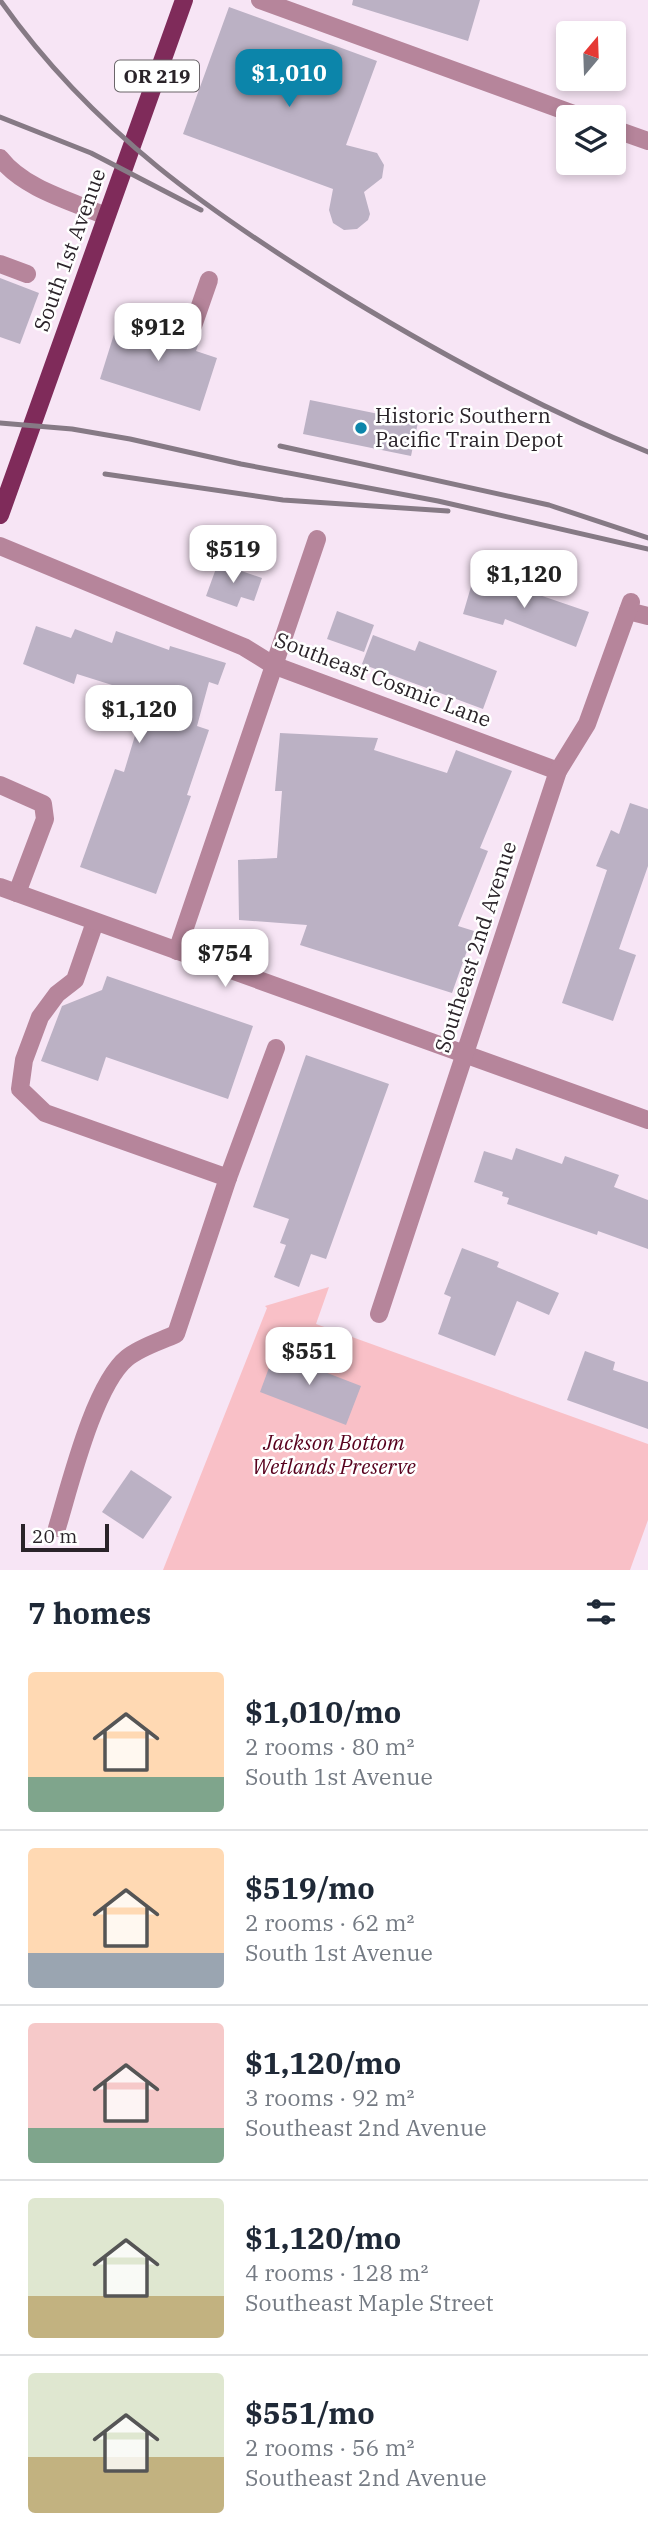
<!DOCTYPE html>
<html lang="en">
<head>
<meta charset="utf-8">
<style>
  body { margin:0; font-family:"IBM Plex Serif",serif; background:#f6f6f7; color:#1f2937; height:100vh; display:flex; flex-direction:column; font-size:26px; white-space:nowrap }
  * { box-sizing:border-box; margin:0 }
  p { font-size:23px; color:#747a83 }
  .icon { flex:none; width:38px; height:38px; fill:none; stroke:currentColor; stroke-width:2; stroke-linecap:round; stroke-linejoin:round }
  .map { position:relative; height:1570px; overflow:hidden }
  .panel { display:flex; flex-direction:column; background:#fff; flex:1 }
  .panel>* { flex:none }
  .needle { width:46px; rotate:19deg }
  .controls { position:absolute; left:556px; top:21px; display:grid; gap:14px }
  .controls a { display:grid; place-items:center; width:70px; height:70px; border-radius:7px; background:#fff; box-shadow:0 4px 10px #0003; font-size:35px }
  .scale { position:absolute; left:21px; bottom:18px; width:88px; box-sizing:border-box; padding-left:7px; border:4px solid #2a2329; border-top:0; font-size:19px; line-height:24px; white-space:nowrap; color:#2a2329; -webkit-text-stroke:5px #fff; paint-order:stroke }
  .price { position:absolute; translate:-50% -60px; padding:0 16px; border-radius:14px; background:#fff; color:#222; font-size:23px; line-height:46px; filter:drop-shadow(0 2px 4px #0008) }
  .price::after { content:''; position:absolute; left:50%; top:42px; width:21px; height:16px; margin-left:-10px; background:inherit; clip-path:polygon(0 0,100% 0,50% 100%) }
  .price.on { background:#0c85aa; color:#fff }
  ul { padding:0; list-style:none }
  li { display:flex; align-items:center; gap:21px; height:175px; padding:0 28px }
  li+li { border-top:2px solid #e0e1e3 }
  li span { display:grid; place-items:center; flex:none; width:196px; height:140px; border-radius:7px; color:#555 }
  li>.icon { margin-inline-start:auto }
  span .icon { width:84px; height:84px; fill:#fffc; stroke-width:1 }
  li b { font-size:30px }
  h2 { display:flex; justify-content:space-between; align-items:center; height:84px; padding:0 28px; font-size:30px }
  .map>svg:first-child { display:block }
  .green { fill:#f9c0c7 }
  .building { fill:#bbb1c4 }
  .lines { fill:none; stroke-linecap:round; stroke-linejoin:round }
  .lane { stroke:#b6859b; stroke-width:18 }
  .street { stroke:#b6859b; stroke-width:18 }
  .primary { stroke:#7f2b5a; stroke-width:18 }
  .rail { stroke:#867a85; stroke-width:5 }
  .poi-dot { fill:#0c85aa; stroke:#fff; stroke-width:2.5 }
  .labels { text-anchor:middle; stroke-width:5; stroke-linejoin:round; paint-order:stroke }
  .shield { fill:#fff; stroke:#6a6569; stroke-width:2 }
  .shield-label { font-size:19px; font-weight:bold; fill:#2a2329 }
  .street-label { font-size:21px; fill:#2a2329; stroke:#fff }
  .poi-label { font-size:21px; fill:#2a2329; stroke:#fff; text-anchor:start }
  .park-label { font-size:21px; font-style:italic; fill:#57001d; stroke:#fff }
</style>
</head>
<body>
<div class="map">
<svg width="648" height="1570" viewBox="0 0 648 1570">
  <rect width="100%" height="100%" fill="#f7e5f5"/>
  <polygon class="green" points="329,1287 316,1324 648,1444 648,1520 630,1570 163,1570 267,1308 265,1306"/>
  <g class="building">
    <polygon points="353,0 480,0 468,41 352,5"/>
    <polygon points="229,7 377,61 346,145 377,153 384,165 382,178 364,192 370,214 368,220 357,229 344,230 333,223 329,210 333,189 183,134"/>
    <polygon points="0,278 39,293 20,344 0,337"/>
    <polygon points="120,315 200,340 196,351 217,358 200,411 100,379"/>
    <polygon points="310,400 418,422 411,456 303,434"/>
    <polygon points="218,563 262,578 254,601 241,597 237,607 206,596"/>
    <polygon points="475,573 589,612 576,647 505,619 503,625 463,614"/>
    <polygon points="337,611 374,625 364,652 327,639"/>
    <polygon points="36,626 71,638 75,629 112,643 116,631 169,650 170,646 226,663 218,685 209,682 197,726 209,730 187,795 191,796 156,894 80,867 115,769 124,772 147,696 77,674 74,684 23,664"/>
    <polygon points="373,635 415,651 419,641 497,671 483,709 362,664"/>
    <polygon points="280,733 378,738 374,750 447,773 456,750 512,771 480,848 488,851 458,926 474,931 452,993 300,945 307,925 239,920 238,860 277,858 282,791 275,791"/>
    <polygon points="630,803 648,809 648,866 619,949 636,955 613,1021 562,1003 607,870 596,866 611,830 619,834"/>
    <polygon points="107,976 253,1026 228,1099 106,1057 98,1081 41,1061 62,1006 102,990"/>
    <polygon points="306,1055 389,1084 326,1259 311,1254 299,1287 274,1277 286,1245 280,1243 289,1219 253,1207"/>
    <polygon points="516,1148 562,1164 565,1156 619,1175 614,1187 648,1200 648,1249 598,1231 597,1235 507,1204 509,1198 502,1196 503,1192 474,1182 484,1151 512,1160"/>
    <polygon points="462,1248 499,1262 497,1267 559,1293 549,1315 517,1301 495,1356 438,1334 451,1297 444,1294"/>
    <polygon points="277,1346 306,1358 304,1364 361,1386 346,1425 260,1392"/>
    <polygon points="585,1351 615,1362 613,1370 648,1382 648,1429 567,1400"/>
    <polygon points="131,1470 172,1497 143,1539 102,1512"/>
  </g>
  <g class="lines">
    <g class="lane">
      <polyline points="260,0 582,117"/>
      <polyline points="614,129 648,141"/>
      <path d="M0,158C24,189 71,201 106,216"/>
      <polyline points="0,264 27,274"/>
      <polyline points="193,326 209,280"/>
      <polyline points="0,546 244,647 273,665 558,771"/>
      <polyline points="628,611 648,616"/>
      <polyline points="0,785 43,804 45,819 17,893"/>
      <polyline points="95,922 75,980 57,994 40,1017 24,1060 20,1089 45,1113 228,1178 276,1048"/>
      <polyline points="177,951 317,539"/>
      <path d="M57,1528C70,1485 94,1385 127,1358C140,1347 161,1341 176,1334L228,1178"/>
    </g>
    <g class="street">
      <polyline points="0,887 648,1120"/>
      <polyline points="379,1314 558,771 587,724 631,602"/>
    </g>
    <polyline class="primary" points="0,515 184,0"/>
    <g class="rail">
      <path d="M0,0C93,132 212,214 347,297C444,356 543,410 648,452"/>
      <polyline points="0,117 91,153 201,210"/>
      <polyline points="0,423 72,429 130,439 241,464 438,501 648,549"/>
      <polyline points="280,446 549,505 648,538"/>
      <polyline points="105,474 283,500 448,511"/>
    </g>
  </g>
  <circle class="poi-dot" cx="361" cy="428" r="7"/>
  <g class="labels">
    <rect class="shield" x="115" y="60.5" width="84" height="31" rx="5"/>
    <g class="shield-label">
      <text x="157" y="83">OR 219</text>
    </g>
    <g class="street-label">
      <text transform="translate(70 250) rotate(-70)" y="7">South 1st Avenue</text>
      <text transform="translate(383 680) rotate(21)" y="7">Southeast Cosmic Lane</text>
      <text transform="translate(476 947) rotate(-72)" y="7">Southeast 2nd Avenue</text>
    </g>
    <g class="poi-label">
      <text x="375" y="423">Historic Southern<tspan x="375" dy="24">Pacific Train Depot</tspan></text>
    </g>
    <g class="park-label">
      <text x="334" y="1450">Jackson Bottom<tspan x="334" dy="24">Wetlands Preserve</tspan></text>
    </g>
  </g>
</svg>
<div class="controls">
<a><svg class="needle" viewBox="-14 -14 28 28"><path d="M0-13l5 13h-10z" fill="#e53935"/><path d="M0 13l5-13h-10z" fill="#747a83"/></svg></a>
<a><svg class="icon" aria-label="layers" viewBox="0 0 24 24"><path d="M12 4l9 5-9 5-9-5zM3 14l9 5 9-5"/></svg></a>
</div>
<div class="scale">20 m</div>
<b class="price on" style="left:289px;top:109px">$1,010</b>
<b class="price" style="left:158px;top:363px">$912</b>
<b class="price" style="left:233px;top:585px">$519</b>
<b class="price" style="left:524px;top:610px">$1,120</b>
<b class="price" style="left:139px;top:745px">$1,120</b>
<b class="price" style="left:225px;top:989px">$754</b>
<b class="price" style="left:309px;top:1387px">$551</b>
</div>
<section class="panel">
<h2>7 homes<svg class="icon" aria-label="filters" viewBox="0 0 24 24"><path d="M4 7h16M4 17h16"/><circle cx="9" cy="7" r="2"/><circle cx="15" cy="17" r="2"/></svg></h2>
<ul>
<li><span style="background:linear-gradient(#ffd9b3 75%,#7fa58c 0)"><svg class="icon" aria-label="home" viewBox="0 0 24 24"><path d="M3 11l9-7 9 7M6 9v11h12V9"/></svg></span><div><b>$1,010/mo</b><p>2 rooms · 80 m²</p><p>South 1st Avenue</p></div></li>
<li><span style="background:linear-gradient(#ffd9b3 75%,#9aa5b1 0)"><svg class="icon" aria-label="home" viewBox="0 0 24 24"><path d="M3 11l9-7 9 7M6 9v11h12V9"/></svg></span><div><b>$519/mo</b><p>2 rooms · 62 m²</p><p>South 1st Avenue</p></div></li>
<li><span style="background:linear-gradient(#f6c9c9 75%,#7fa58c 0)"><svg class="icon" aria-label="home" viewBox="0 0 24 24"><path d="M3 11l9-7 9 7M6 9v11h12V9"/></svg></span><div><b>$1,120/mo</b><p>3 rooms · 92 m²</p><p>Southeast 2nd Avenue</p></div></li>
<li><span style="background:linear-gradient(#dfe7d0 70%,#c2b280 0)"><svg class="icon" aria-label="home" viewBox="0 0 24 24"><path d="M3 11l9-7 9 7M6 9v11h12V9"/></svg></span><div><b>$1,120/mo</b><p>4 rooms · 128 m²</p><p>Southeast Maple Street</p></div></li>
<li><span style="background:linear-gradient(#dfe7d0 60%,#c2b280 0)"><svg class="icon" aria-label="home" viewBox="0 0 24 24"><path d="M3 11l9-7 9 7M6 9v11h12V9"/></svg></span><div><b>$551/mo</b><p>2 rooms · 56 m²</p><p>Southeast 2nd Avenue</p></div></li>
</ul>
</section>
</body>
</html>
